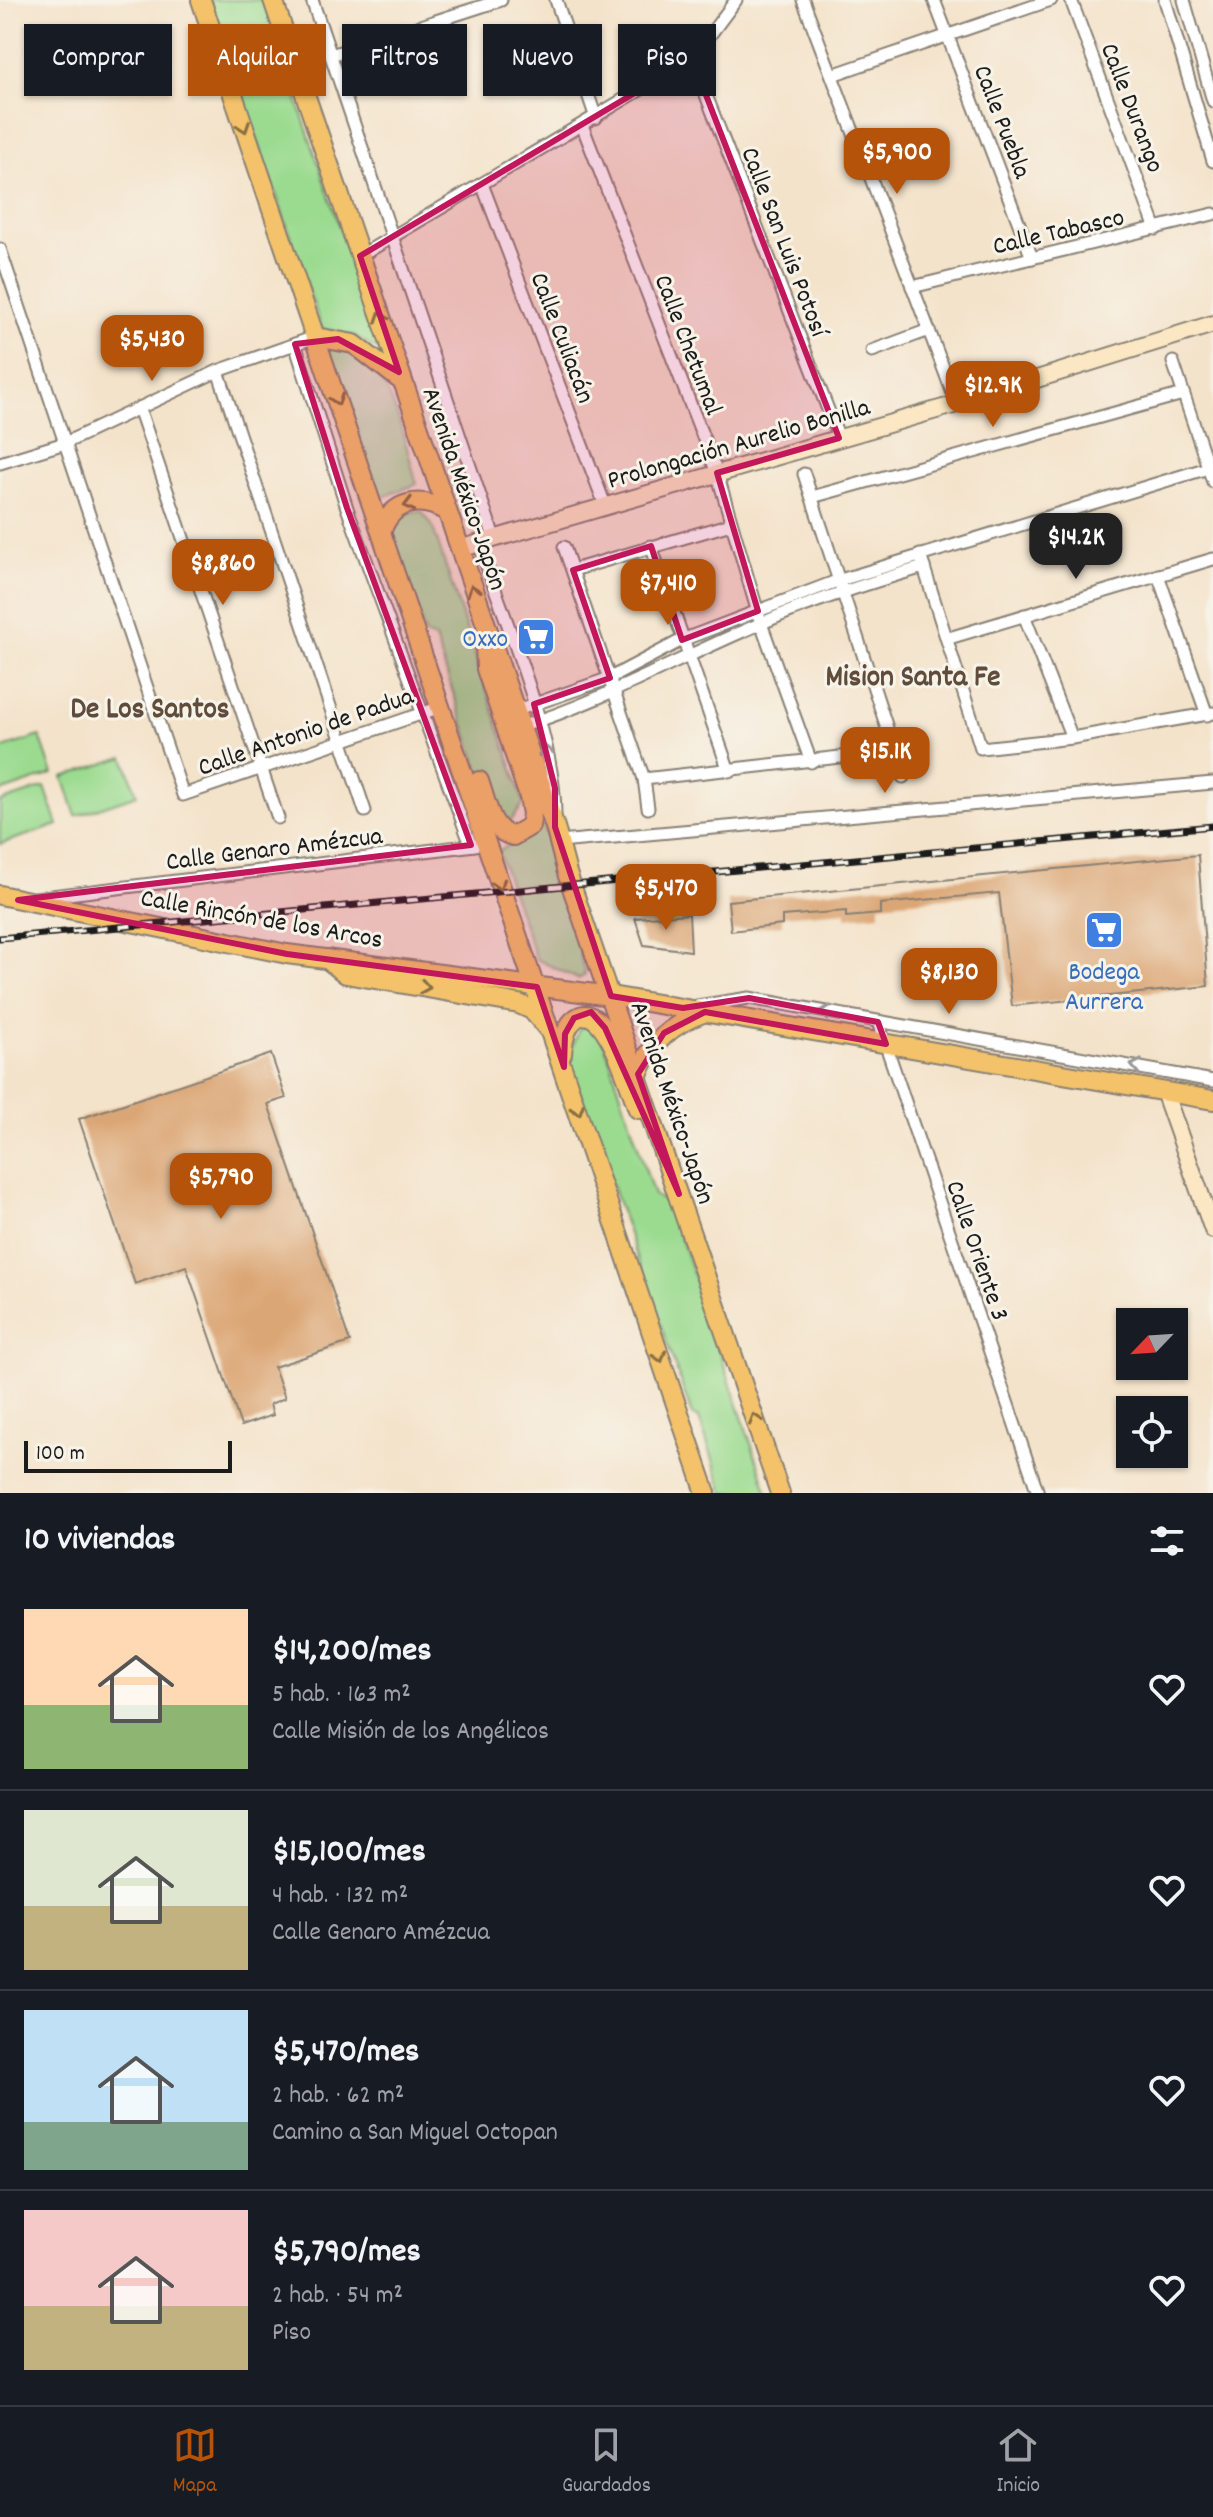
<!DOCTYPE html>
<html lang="es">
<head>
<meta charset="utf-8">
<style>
  body { margin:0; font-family:Dekko,sans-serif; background:#242831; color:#f1f3f6; height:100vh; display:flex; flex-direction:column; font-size:30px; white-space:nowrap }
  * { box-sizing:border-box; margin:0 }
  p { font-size:26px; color:#9ea1a6 }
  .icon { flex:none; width:44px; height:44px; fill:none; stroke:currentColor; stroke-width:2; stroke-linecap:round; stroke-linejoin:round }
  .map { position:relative; height:1493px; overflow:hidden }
  .drawer { display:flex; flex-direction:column; background:#171b24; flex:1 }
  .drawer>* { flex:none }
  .banner { position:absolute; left:24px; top:24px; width:800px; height:72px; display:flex; gap:16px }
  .needle { width:52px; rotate:245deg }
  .tools { position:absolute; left:1116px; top:1308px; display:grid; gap:16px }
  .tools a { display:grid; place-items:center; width:72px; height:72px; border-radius:0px; background:#171b24; box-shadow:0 2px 6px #0004; font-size:40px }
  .scale { position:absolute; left:24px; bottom:20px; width:208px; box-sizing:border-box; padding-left:8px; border:4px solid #1c1c1c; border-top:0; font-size:22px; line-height:28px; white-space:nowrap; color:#1c1c1c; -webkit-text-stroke:6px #f7f3e8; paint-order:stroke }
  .price { position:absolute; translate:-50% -68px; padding:0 18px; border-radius:16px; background:#b45309; color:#fff; font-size:26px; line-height:52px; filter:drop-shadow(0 2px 4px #0008) }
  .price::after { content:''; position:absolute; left:50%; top:48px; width:24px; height:18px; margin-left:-12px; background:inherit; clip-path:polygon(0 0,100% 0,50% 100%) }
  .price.selected { background:#222; color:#fff }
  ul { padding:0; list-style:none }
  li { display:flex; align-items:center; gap:24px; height:200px; padding:0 24px }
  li+li { border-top:2px solid #363941 }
  li span { display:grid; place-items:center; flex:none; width:224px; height:160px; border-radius:0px; color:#555 }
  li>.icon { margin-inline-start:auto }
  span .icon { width:96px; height:96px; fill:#fffc; stroke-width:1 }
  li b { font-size:34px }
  h2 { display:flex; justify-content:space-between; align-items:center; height:96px; padding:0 24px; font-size:34px }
  .tag { padding:0 28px; border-radius:0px; background:#171b24; box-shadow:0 2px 6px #0004; font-size:28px; line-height:72px }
  .tag.selected { background:#b45309; color:#fff }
  .menu { display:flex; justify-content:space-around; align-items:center; height:112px; border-top:2px solid #363941; background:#171b24; font-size:22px; color:#9ea1a6 }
  .menu a { display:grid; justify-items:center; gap:4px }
  .menu .selected { color:#b45309 }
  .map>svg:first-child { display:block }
  .green { fill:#9bdb90; stroke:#5c7c56; stroke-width:2 }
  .building { fill:#dba674 }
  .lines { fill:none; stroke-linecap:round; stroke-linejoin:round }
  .street-casing { stroke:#888074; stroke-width:15 }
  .secondary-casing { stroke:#888074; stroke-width:20 }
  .primary-casing { stroke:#888074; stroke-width:22 }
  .street { stroke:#fff; stroke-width:11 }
  .secondary { stroke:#fbe7c3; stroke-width:16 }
  .primary { stroke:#f4c26a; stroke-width:18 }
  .rail-casing { stroke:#1c1c1c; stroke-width:7 }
  .rail { stroke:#f7f3e8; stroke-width:4; stroke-dasharray:12; stroke-linecap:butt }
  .oneway { stroke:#886f43 }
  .oneway2 { stroke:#999 }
  .marked { fill:#c2185b; fill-opacity:0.2; stroke:#c2185b; stroke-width:6; stroke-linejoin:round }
  .labels { text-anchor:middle; stroke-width:6; stroke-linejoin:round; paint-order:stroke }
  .street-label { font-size:26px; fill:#1c1c1c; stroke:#f7f3e8 }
  .shop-label { font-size:26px; fill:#366cbe; stroke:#f7f3e8; text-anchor:end }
  .quarter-label { font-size:30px; font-weight:bold; fill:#5f4c3b; stroke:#f7f3e8 }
</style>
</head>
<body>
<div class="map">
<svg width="1213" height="1493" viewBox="0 0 1213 1493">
  <rect width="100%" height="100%" fill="#f7f3e8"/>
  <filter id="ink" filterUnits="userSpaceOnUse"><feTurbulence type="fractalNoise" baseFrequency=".0125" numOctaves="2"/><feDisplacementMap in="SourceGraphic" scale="16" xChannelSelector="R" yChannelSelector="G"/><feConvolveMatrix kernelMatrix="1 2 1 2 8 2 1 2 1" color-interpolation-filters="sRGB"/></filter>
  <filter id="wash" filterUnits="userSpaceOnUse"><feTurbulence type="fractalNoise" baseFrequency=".006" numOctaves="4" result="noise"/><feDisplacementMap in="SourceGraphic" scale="32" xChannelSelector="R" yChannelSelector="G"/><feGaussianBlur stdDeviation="1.8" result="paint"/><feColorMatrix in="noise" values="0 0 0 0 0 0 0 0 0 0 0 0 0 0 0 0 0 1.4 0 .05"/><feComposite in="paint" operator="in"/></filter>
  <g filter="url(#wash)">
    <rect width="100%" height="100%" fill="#f4e3cb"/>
    <g class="green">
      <polygon points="210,0 264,0 381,352 355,336 322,329"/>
      <path d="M327,347C394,356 400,431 417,484L380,498Z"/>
      <polygon points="413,511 422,512 432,525 524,803 507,826 494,814 435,639 425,635 391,532 391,525"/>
      <polygon points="40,736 53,774 0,792 0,749"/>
      <polygon points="124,757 137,795 76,816 63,777"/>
      <polygon points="45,787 58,825 0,844 0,802"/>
      <polygon points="539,814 583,942 580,954 585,975 578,979 536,959 498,851 513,843"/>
      <polygon points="589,1022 600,1030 654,1195 669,1204 768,1493 724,1493 699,1418 692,1415 568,1059 580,1027"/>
    </g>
    <g id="blocks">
      <g class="building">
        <polygon points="1198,855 1208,986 1012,1006 999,893 880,904 880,914 846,917 846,911 782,916 782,925 731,931 728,901"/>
        <polygon points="689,914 691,951 644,945 635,918"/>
        <polygon points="271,1054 286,1098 268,1104 350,1342 274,1367 285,1398 270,1404 273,1415 241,1426 186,1266 135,1284 79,1119"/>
      </g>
    </g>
  </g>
  <g filter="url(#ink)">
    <use href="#blocks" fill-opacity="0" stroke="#888074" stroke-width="2"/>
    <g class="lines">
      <g class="street-casing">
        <g id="street">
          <polyline points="312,0 494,537"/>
          <polyline points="556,0 596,118"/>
          <polyline points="803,0 957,404"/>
          <polyline points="934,0 1032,258"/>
          <polyline points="1071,0 1156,229"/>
          <polyline points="1165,0 1213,161"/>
          <polyline points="1184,0 1213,101"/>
          <polyline points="331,55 501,0"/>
          <polyline points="692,59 839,438"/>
          <polyline points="832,75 1051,0"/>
          <polyline points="582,125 717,473 761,623 811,762"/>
          <polyline points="482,184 605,505"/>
          <polyline points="0,249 183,795 441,707"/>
          <polyline points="360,256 692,59 736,0"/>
          <polyline points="912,287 1213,214"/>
          <polyline points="295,344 347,508 471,845"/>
          <polyline points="872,351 929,330"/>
          <polyline points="1173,362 1213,482"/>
          <polyline points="218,371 365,811"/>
          <polyline points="139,408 278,818"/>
          <polyline points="0,463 65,443 218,371 315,337"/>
          <polyline points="804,474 903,777"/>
          <polyline points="812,497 1183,394"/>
          <path d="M479,543C504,620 555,735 555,814"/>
          <polyline points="651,546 729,771"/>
          <polyline points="564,547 644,779 648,808"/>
          <polyline points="920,555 981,748 1072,738 1213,713"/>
          <polyline points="573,570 731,524"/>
          <polyline points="1158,575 1207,715"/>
          <polyline points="1024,615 1072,738"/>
          <polyline points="949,638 1213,559"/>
          <polyline points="514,711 610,678 682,640 837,581 1208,468"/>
          <path d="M520,727C606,700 680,657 762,623C815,600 868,583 924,567"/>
          <polyline points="644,779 894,751"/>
          <polyline points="559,842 1213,783"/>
          <polyline points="35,898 475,845"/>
          <polyline points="697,1006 749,998 1213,1081"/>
          <polyline points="878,1022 1038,1493"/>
        </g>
      </g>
      <g class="secondary-casing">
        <g id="secondary">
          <polyline points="459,549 957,404 1213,324"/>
          <polyline points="1165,1094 1213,1230"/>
        </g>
      </g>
      <g class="primary-casing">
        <g id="primary">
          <polyline points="201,0 706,1493"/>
          <polyline points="273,0 555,827 567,873 780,1493"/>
          <polyline points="315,337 354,344 403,382"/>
          <path d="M382,530C393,500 421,496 446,511"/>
          <path d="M479,781C486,800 490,832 513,836L530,826L532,814L529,797L486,669L485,645"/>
          <polyline points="0,895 287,954 611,996 1213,1100"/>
          <polyline points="327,959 346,974 519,1004 532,1010 547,1028"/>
          <path d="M562,1054C563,1041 566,1022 580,1016C607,1006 630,1088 638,1109"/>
          <path d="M638,1074C652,1042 670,1025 703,1013"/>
        </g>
      </g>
      <use href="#street" class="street"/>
      <use href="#secondary" class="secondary"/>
      <use href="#primary" class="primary"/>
      <g class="rail-casing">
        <polyline id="rail" points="0,938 1213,826"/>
      </g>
      <use href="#rail" class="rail"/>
    </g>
    <defs><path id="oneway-chevron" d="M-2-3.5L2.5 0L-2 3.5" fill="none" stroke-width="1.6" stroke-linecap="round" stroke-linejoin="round" transform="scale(2)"/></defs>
    <g class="oneway">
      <use href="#oneway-chevron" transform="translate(244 127) rotate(71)"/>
      <use href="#oneway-chevron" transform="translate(381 317) rotate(-109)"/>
      <use href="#oneway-chevron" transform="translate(337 400) rotate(71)"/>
      <use href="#oneway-chevron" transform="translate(409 505) rotate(165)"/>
      <use href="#oneway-chevron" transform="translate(473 590) rotate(-109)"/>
      <use href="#oneway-chevron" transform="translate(499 885) rotate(73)"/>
      <use href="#oneway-chevron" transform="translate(425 987) rotate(9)"/>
      <use href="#oneway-chevron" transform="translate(578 1110) rotate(72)"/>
      <use href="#oneway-chevron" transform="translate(660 1357) rotate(72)"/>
      <use href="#oneway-chevron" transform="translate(755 1419) rotate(-109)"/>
    </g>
    <g class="oneway2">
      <use href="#oneway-chevron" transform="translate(545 750) rotate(-104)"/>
      <use href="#oneway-chevron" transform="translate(825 1012) rotate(-170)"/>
      <use href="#oneway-chevron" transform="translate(1136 1066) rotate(-169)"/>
    </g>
  </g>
  <path class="marked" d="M692,59L839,438L717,473L758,611L682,640L651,546L573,570L610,678L534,704L555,788V827L611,996L683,1008L749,998L878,1022L886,1044L705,1012L664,1033L638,1074L679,1194L605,1028L591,1012L574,1018L565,1034L564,1067L537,987L287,954L18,900L471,845L347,508L295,344L338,339L399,372L360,256Z"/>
  <defs>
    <g id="supermarket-square" transform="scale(2)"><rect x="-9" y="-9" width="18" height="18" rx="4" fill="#3f7fe0" stroke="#f7f3e8"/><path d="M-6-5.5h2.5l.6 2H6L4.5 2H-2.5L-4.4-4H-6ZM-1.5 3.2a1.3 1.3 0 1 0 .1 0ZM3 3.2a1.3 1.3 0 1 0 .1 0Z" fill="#fff"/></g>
  </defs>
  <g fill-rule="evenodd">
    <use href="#supermarket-square" x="536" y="637"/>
    <use href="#supermarket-square" x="1104" y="930"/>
  </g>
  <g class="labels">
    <g class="street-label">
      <text transform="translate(1134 107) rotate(69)" y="9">Calle Durango</text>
      <text transform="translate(1004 121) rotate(69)" y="9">Calle Puebla</text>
      <text transform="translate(1058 230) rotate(-13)" y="9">Calle Tabasco</text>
      <text transform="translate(786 241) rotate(69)" y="9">Calle San Luis Potosí</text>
      <text transform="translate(564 337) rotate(69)" y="9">Calle Culiacán</text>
      <text transform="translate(690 344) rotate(69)" y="9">Calle Chetumal</text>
      <text transform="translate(738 442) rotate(-16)" y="9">Prolongación Aurelio Bonilla</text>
      <text transform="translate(466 488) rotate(71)" y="9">Avenida México-Japón</text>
      <text transform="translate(305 730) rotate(-19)" y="9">Calle Antonio de Padua</text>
      <text transform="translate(274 847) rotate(-7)" y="9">Calle Genaro Amézcua</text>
      <text transform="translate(262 917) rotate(10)" y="9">Calle Rincón de los Arcos</text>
      <text transform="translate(674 1102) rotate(71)" y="9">Avenida México-Japón</text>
      <text transform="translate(979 1250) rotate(71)" y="9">Calle Oriente 3</text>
    </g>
    <g class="shop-label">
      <text x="508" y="646">Oxxo</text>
      <text x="1104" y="979" text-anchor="middle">Bodega<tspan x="1104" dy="30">Aurrera</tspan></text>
    </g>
    <g class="quarter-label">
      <text x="913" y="685">Mision Santa Fe</text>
      <text x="150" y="717">De Los Santos</text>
    </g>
  </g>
</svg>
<div class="tools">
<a><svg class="needle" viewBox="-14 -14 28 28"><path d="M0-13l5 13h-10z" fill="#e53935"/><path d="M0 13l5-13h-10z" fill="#9ea1a6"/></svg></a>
<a><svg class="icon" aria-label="locate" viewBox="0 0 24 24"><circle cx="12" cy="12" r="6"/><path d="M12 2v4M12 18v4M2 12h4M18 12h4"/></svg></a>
</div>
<div class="scale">100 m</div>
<b class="price" style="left:897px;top:196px">$5,900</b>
<b class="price" style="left:152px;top:383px">$5,430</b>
<b class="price" style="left:993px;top:429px">$12.9K</b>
<b class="price selected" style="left:1076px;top:581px">$14.2K</b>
<b class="price" style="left:223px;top:607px">$8,860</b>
<b class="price" style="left:668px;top:627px">$7,410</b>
<b class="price" style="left:885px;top:795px">$15.1K</b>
<b class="price" style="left:666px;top:932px">$5,470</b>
<b class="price" style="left:949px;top:1016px">$8,130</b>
<b class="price" style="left:221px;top:1221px">$5,790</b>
<div class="banner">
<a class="tag">Comprar</a>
<a class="tag selected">Alquilar</a>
<a class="tag">Filtros</a>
<a class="tag">Nuevo</a>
<a class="tag">Piso</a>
</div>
</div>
<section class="drawer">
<h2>10 viviendas<svg class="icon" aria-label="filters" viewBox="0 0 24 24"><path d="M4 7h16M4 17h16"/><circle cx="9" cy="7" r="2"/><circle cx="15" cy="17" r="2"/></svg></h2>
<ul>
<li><span style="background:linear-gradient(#ffd9b3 60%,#8fb573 0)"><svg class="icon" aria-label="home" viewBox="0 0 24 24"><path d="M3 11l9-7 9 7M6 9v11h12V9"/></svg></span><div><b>$14,200/mes</b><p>5 hab. · 163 m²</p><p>Calle Misión de los Angélicos</p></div><svg class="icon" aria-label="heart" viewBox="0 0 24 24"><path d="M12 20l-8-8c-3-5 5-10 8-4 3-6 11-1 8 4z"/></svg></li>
<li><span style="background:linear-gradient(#dfe7d0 60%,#c2b280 0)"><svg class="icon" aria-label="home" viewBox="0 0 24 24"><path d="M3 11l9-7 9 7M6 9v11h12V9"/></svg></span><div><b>$15,100/mes</b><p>4 hab. · 132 m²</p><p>Calle Genaro Amézcua</p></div><svg class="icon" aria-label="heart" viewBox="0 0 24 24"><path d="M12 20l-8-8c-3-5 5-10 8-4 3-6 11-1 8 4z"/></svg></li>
<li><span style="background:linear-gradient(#bfe0f5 70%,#7fa58c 0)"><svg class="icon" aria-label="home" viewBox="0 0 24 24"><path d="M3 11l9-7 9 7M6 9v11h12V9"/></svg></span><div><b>$5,470/mes</b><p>2 hab. · 62 m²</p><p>Camino a San Miguel Octopan</p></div><svg class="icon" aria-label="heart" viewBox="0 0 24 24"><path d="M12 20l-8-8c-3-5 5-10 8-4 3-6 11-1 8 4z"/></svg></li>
<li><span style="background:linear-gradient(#f6c9c9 60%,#c2b280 0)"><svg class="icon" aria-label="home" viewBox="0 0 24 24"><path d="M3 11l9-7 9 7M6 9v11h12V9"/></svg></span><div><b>$5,790/mes</b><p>2 hab. · 54 m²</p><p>Piso</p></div><svg class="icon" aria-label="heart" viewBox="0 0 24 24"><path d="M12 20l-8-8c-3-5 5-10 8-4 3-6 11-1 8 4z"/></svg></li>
</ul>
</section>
<nav class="menu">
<a class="selected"><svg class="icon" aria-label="map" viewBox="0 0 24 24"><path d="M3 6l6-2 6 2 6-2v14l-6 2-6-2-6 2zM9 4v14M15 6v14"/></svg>Mapa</a>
<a><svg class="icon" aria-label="saved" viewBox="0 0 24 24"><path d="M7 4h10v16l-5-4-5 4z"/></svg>Guardados</a>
<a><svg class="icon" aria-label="home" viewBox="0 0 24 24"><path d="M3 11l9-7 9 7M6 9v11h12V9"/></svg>Inicio</a>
</nav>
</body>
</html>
